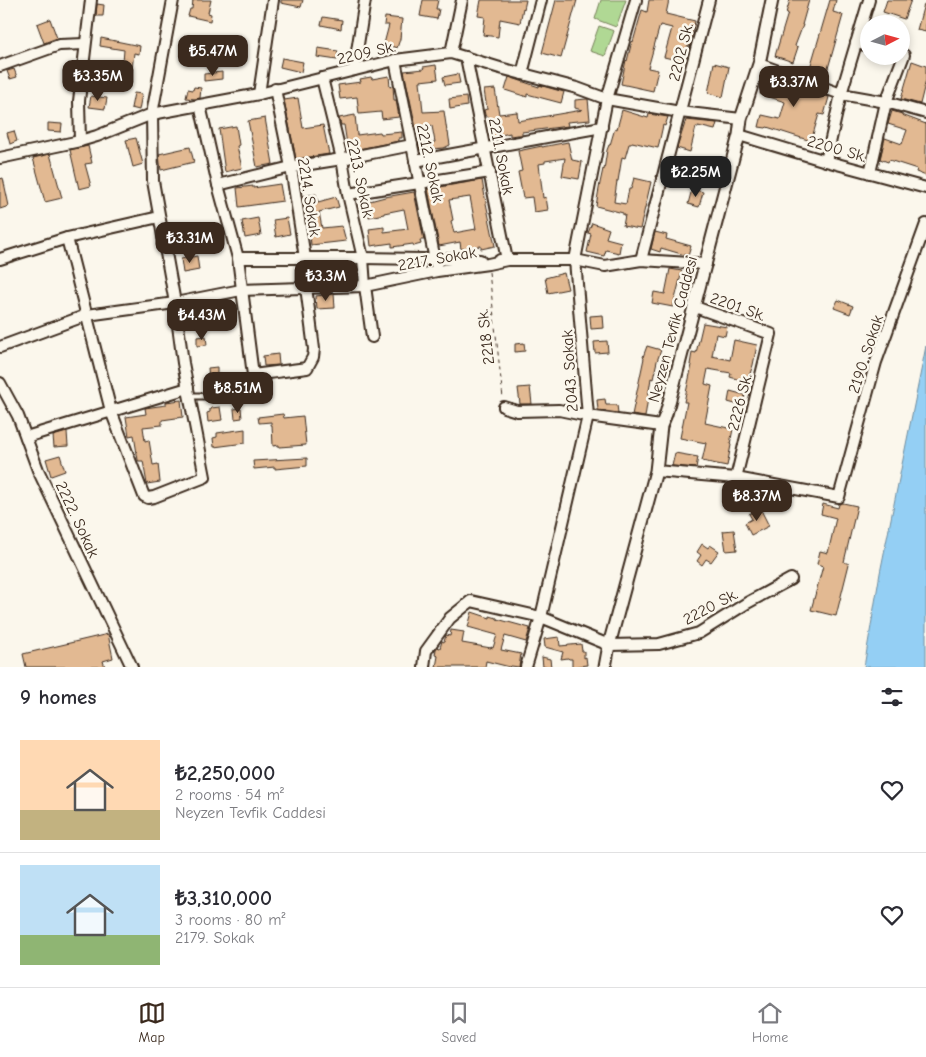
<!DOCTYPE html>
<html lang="en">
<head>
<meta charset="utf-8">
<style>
  body { margin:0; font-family:"Comic Neue",sans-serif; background:#f2f2f3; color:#2b2b33; height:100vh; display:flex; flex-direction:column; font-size:19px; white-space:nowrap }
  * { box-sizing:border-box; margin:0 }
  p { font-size:16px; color:#7c7c81 }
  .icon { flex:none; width:28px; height:28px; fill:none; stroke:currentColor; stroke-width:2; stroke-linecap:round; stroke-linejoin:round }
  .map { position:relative; height:667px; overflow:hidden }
  .details { display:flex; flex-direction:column; background:#fff; flex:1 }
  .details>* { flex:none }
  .needle { width:32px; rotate:84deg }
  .controls { position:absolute; left:860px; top:15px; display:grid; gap:10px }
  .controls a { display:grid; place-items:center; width:50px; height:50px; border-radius:50%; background:#fff; box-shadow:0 2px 8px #0003; font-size:25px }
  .price { position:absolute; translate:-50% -42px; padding:0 11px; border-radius:10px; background:#3b2a1e; color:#fff; font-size:16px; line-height:32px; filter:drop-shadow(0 1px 2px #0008) }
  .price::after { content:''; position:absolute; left:50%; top:30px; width:15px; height:11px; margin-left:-8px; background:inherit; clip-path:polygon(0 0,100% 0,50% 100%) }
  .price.active { background:#222; color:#fff }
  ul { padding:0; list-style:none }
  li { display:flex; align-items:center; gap:15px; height:125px; padding:0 20px }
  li+li { border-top:1px solid #e1e1e2 }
  li span { display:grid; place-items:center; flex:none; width:140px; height:100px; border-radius:0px; color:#555 }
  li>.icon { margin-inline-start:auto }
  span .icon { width:60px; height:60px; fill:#fffc; stroke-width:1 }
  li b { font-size:21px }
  h2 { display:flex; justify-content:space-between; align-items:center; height:60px; padding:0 20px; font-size:21px }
  .menu { display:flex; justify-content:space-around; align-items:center; height:70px; border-top:1px solid #e1e1e2; background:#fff; font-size:14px; color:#7c7c81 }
  .menu a { display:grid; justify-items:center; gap:2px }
  .menu .active { color:#3b2a1e }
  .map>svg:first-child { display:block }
  .green { fill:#b0d894; stroke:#768159 }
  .water { fill:#94cff4; stroke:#708d9e }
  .building { fill:#e2b992; stroke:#3b2a1e; fill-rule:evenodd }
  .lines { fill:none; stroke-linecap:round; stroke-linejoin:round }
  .service-casing { stroke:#3b2a1e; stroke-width:9 }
  .minor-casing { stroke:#3b2a1e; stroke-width:14 }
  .tertiary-casing { stroke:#3b2a1e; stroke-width:15 }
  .path { stroke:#3b2a1e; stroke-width:1; stroke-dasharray:4 4; stroke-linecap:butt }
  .service { stroke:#fbf7ec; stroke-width:5 }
  .minor { stroke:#fbf7ec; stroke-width:10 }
  .tertiary { stroke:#fbf7ec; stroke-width:11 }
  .labels { text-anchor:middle; stroke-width:5; stroke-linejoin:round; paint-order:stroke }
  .street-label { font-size:16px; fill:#3b2a1e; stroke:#fbf7ec }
</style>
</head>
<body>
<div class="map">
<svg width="926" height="667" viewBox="0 0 926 667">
  <rect width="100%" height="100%" fill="#fbf7ec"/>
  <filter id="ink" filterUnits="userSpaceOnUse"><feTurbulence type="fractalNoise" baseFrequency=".02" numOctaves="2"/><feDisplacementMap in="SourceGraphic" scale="10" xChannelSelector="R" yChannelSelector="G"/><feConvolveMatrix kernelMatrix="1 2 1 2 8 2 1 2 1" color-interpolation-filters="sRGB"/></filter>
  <g filter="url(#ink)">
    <g class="green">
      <polygon points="601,0 626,0 616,27 595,19"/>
      <polygon points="599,26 614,31 605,56 590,51"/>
    </g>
    <polygon class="water" points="926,346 926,667 864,667 880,573"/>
    <g class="building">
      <polygon points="193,0 211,0 208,13 211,14 210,21 188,16 190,9 192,9"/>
      <polygon points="281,0 303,0 301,7 281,3"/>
      <polygon points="423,0 438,0 436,9 439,9 437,19 420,16"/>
      <polygon points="481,0 526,0 524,9 523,8 520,23 500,19 498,37 483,35 485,17 478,16"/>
      <polygon points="556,0 577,0 561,58 542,53"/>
      <polygon points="649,0 669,0 666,14 695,21 690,46 688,46 685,62 664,57 672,28 660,25 648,68 658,70 653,91 621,84 626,60 627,61 632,41 633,42 642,10 647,12"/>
      <polygon points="790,0 809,0 802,25 803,25 795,46 798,47 793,62 775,56 788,13 786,13"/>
      <polygon points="830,0 836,0 833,12 843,15 827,72 810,68"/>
      <polygon points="887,0 911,0 904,19 883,12"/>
      <polygon points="97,4 104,5 103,16 96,16"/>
      <polygon points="924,4 926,4 926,32 917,30"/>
      <polygon points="323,17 342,20 341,29 321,25"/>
      <polygon points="385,17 402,19 400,39 397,48 384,44 389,25 384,25"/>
      <polygon points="50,19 57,38 44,43 37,24"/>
      <polygon points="101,38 140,46 139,54 134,53 131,77 124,76 125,62 123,62 124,50 100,46"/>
      <polygon points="184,38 202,41 201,50 183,47"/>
      <polygon points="318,48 338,51 337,60 317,57"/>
      <polygon points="282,58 303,62 301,72 280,67"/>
      <polygon points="912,61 926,66 926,80 920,104 901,99"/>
      <polygon points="714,63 729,67 723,97 708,93"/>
      <polygon points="436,65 438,79 420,81 423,112 444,111 447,132 448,132 450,145 444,148 420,150 419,144 435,142 432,126 431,125 416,128 404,71 424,69 423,67"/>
      <polygon points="95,68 108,69 107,78 95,77"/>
      <polygon points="14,69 17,77 10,79 7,71"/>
      <polygon points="222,72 222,79 204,81 204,74"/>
      <polygon points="458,74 460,83 445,85 443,77"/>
      <polygon points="767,74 799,86 799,87 813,91 829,97 824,115 819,114 811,141 767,127 766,128 759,127 762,115 780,119 785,102 760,94"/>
      <polygon points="389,76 390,87 393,86 394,100 396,100 399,117 382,119 381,112 359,114 357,97 340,99 338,85 361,82 360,79 371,77 372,79"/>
      <polygon points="509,77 539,87 539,85 564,92 561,103 527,94 527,97 505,90"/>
      <polygon points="194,87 201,88 200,98 195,99 186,98 188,89 193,90"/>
      <polygon points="495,89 499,114 517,112 518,121 582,110 575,108 575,100 587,99 588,99 590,120 567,122 568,126 522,132 522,135 517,135 510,136 510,133 493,137 488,116 485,116 485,115 484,110 487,109 484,90"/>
      <polygon points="134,93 142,94 139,110 131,108"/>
      <polygon points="91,96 107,98 105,109 89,107"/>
      <polygon points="466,97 467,106 450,109 449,99"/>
      <polygon points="298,98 303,128 323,125 329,154 296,159 284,100"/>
      <polygon points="622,110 648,118 649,114 668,117 665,126 663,125 658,148 632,142 631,144 629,144 625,158 622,157 618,181 617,181 614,202 626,204 629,189 631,189 634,178 651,182 640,229 623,226 625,215 623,215 623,213 596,206 600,183 603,169 604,170 607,150 609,145 610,145 615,128 617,129"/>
      <polygon points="892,111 902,114 902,115 926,124 926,176 916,172 917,169 889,160 888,162 880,159 885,138 902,144 907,130 888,124"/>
      <polygon points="355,115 357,135 380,132 381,134 402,132 402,138 399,138 399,141 348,151 344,125 341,125 339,118"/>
      <polygon points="265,118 273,164 257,167 248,121"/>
      <polygon points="686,120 717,123 715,130 698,126 698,127 696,127 690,152 677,148"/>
      <polygon points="48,123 62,124 61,132 48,131"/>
      <polygon points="236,126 239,145 237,146 242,168 225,172 219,129"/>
      <polygon points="14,131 17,141 10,144 7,133"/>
      <polygon points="136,138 143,164 133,167 126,140"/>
      <polygon points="568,142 572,160 582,162 579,179 562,176 565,158 545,161 545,163 539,164 543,198 546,197 548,210 534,212 532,197 523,198 518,172 522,171 518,151 542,146 542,147"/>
      <polygon points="88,146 92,163 85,164 91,186 79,189 70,150"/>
      <polygon points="190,147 194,162 161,170 160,163 159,154"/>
      <polygon points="50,154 62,198 45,202 33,158"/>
      <polygon points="697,160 708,163 705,178 694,175"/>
      <polygon points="3,178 9,206 0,209 0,179"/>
      <path d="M482,180L486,203L495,246L481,249V246L461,249L460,242L439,246L428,189ZM470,197L476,229L454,233L451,221L453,220L449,200Z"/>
      <polygon points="280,184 283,201 239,207 237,188 253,186 253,188"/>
      <polygon points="692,189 703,192 699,207 688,204"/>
      <polygon points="414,192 424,240 420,240 421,244 414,246 413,244 392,247 392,243 371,246 369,229 384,227 384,232 408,229 404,209 384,213 384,214 369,217 366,202 385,197"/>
      <polygon points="316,194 318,202 336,197 339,207 319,212 322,228 342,226 346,241 311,245 309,226 307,226 302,196"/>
      <polygon points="258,218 261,235 245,238 242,221"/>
      <polygon points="287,218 290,234 276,237 273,220"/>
      <polygon points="592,223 609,229 606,238 621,242 619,253 606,250 604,256 587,252 591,234 588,233"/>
      <polygon points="199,224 200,233 182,236 180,226"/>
      <polygon points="655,232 667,235 666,239 691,246 688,256 661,248 660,252 651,249"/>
      <polygon points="197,256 199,270 183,273 181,259"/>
      <polygon points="670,269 682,271 673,307 652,303 654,292 665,294"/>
      <polygon points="564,273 568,289 548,293 545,278"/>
      <polygon points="334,294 335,308 317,309 316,296"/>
      <polygon points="838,300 853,306 850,314 834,308"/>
      <polygon points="603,315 604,328 591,329 590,316"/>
      <polygon points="703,323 727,327 725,336 716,334 712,356 730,360 734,340 757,345 753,365 747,382 730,377 731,373 708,369 705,384 712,386 705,423 733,429 730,444 731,445 727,466 702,461 706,443 680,438 687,402 684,402 692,365 690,365 692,352 696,353"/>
      <polygon points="206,336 207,345 197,346 197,337"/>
      <polygon points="607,341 608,352 595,353 594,342"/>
      <polygon points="524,343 525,351 515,352 515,344"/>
      <polygon points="647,346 661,350 657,361 653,379 651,378 645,417 632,415 644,358 643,357"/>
      <polygon points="278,354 279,365 264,366 263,356"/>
      <polygon points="217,367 217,375 220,374 221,387 210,388 208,368"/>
      <polygon points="530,387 532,404 520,404 518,388"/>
      <polygon points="730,391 745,395 742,406 728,402"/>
      <polygon points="605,399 606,405 617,405 618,413 598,410 597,400"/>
      <polygon points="181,400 183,417 162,420 162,425 143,427 145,441 149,440 153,465 158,464 160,482 147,484 143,461 138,461 138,460 134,435 129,436 126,417 146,414 145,408 166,405 166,402"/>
      <polygon points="220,407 222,420 208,422 207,413 210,412 210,409 212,409 211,408"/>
      <polygon points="241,408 242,418 235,419 234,409"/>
      <polygon points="283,414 284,418 303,416 306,445 279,447 279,445 273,446 272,425 271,425 271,422 259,423 258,417"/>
      <polygon points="245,429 245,443 214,447 213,438 217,437 217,433"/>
      <polygon points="67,432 68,446 54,447 53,436"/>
      <polygon points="675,453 698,457 696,468 672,466"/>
      <polygon points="60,455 65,471 51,476 46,459"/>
      <polygon points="307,458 307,466 275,469 275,467 254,469 253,461"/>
      <polygon points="843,503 857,506 844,562 849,564 836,616 811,610 823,566 817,564 820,551 828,553 836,518 821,514 823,504 838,508 839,504"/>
      <polygon points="760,508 769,526 751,535 745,523 752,519 749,514"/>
      <polygon points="734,530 737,550 726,551 723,531"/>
      <polygon points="702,544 708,548 710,545 719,551 711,562 706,559 702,565 697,561 701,555 697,552"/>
      <polygon points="472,612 490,618 490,616 497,618 497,619 530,628 526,642 505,636 501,650 521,654 519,667 511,666 510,667 486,661 485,667 436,667 438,656 435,655 436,649 437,647 440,648 442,641 444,642 446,635 450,636 451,630 464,632 462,643 491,648 491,647 493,648 497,635 468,627"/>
      <polygon points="108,634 113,658 103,661 105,667 26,667 23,654"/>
      <polygon points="559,637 560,646 581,644 582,651 584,651 584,658 586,657 587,665 572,667 572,659 569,659 568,658 561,659 563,652 545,647 544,639"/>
      <polygon points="542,657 550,659 551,667 543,667"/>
    </g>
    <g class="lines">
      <g class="service-casing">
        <polyline id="service" points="190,396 228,396"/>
      </g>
      <g class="minor-casing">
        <g id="minor">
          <polyline points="856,43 869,46"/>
          <polyline points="451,53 462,0"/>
          <polyline points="466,57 507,260 500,260"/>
          <polyline points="395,60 436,265"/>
          <polyline points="759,64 841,94 886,102 926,113"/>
          <polyline points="0,66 59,45 85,44"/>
          <polyline points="354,70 365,0"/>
          <polyline points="522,74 541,0"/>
          <polyline points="322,78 342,159 348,194 363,258 365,286 372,337"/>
          <polyline points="259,94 273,0"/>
          <polyline points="200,105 218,185 238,258 253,375 307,368 313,357 314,349 306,287 305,258 291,167 275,89"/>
          <polyline points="739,135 826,161 926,188"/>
          <polyline points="80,141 79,101 91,0"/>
          <polyline points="0,158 80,141 97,136 152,114 259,94 395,60 451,53 500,68 577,88 607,99 680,112 741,119"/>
          <polyline points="415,161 602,127"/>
          <polyline points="826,161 841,94 869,0"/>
          <polyline points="870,173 886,102 904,55 901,54"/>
          <polyline points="218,185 291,167 342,159 412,145"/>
          <polyline points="348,194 490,172"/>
          <polyline points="67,238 159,217"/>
          <polyline points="238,258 363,258 480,260"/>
          <polyline points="0,259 67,238 111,411 144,496 148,498 154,497 205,477 183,363 175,303 153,181 152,114 173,0"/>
          <polyline points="641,260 709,0"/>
          <polyline points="695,307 771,334 736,478"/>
          <polyline points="0,347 87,315 175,303 241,290 365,286 437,271 488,264 507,260 575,260 605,266 641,260 706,264"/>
          <polyline points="0,383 18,416 38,470 132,667"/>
          <polyline points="504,407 517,411 559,410 588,416 661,426"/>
          <polyline points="26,437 188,388"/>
          <polyline points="656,471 736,478 839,497 876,362 926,224"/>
          <polyline points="424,667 426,651 450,618 471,601 541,617 609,645 659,644 699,633 747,603 791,579"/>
          <polyline points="526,667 541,617 588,416 575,260 607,99 636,0"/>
        </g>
      </g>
      <g class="tertiary-casing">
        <polyline id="tertiary" points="605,667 609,645 656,471 661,426 666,414 739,135 741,119 759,64 772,0"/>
      </g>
      <polyline class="path" points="489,272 503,398"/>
      <use href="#service" class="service"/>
      <use href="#minor" class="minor"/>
      <use href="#tertiary" class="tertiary"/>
    </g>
  </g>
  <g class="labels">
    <g class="street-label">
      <text transform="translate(366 52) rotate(-13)" y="6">2209 Sk.</text>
      <text transform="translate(680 52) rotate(-76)" y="6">2202 Sk.</text>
      <text transform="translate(837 148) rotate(16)" y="6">2200 Sk.</text>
      <text transform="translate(502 156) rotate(79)" y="6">2211. Sokak</text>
      <text transform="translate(431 163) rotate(78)" y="6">2212. Sokak</text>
      <text transform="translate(361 178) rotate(78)" y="6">2213. Sokak</text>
      <text transform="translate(310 197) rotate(81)" y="6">2214. Sokak</text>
      <text transform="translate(437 258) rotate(-10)" y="6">2217. Sokak</text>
      <text transform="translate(738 306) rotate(19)" y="6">2201 Sk.</text>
      <text transform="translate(672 329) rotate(-75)" y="6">Neyzen Tevfik Caddesi</text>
      <text transform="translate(485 337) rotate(-97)" y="6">2218 Sk.</text>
      <text transform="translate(865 354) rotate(-72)" y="6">2190. Sokak</text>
      <text transform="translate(569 371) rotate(-94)" y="6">2043. Sokak</text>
      <text transform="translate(739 402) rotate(-76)" y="6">2226 Sk.</text>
      <text transform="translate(78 519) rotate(65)" y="6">2222. Sokak</text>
      <text transform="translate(710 606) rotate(-28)" y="6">2220 Sk.</text>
    </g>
  </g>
</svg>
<div class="controls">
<a><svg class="needle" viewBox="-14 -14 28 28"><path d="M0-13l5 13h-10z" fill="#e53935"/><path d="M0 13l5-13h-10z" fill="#7c7c81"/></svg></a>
</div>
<b class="price" style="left:213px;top:77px">₺5.47M</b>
<b class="price" style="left:98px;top:102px">₺3.35M</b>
<b class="price" style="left:794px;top:108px">₺3.37M</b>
<b class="price active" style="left:696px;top:198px">₺2.25M</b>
<b class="price" style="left:190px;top:264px">₺3.31M</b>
<b class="price" style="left:326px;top:302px">₺3.3M</b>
<b class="price" style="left:202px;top:341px">₺4.43M</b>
<b class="price" style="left:238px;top:414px">₺8.51M</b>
<b class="price" style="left:757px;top:522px">₺8.37M</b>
</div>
<section class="details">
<h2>9 homes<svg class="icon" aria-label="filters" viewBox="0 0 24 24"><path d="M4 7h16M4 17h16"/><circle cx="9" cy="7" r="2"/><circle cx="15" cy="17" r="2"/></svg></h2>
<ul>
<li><span style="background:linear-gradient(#ffd9b3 70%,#c2b280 0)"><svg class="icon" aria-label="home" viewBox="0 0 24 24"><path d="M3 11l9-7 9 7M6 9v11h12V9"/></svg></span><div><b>₺2,250,000</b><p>2 rooms · 54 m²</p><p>Neyzen Tevfik Caddesi</p></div><svg class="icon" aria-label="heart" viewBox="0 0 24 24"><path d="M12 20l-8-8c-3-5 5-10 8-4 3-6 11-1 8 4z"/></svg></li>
<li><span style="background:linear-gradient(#bfe0f5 70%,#8fb573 0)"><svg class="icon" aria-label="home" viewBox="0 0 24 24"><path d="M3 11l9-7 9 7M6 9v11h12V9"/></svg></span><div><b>₺3,310,000</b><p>3 rooms · 80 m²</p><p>2179. Sokak</p></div><svg class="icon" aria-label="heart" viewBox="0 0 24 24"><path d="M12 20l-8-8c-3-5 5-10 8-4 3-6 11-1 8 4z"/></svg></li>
</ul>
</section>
<nav class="menu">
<a class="active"><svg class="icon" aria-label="map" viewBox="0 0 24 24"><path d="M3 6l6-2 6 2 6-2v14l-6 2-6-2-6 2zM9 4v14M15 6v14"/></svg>Map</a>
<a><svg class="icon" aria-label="saved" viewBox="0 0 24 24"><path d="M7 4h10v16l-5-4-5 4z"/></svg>Saved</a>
<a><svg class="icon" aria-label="home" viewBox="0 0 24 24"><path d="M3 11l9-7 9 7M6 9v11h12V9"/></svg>Home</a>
</nav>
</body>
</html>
